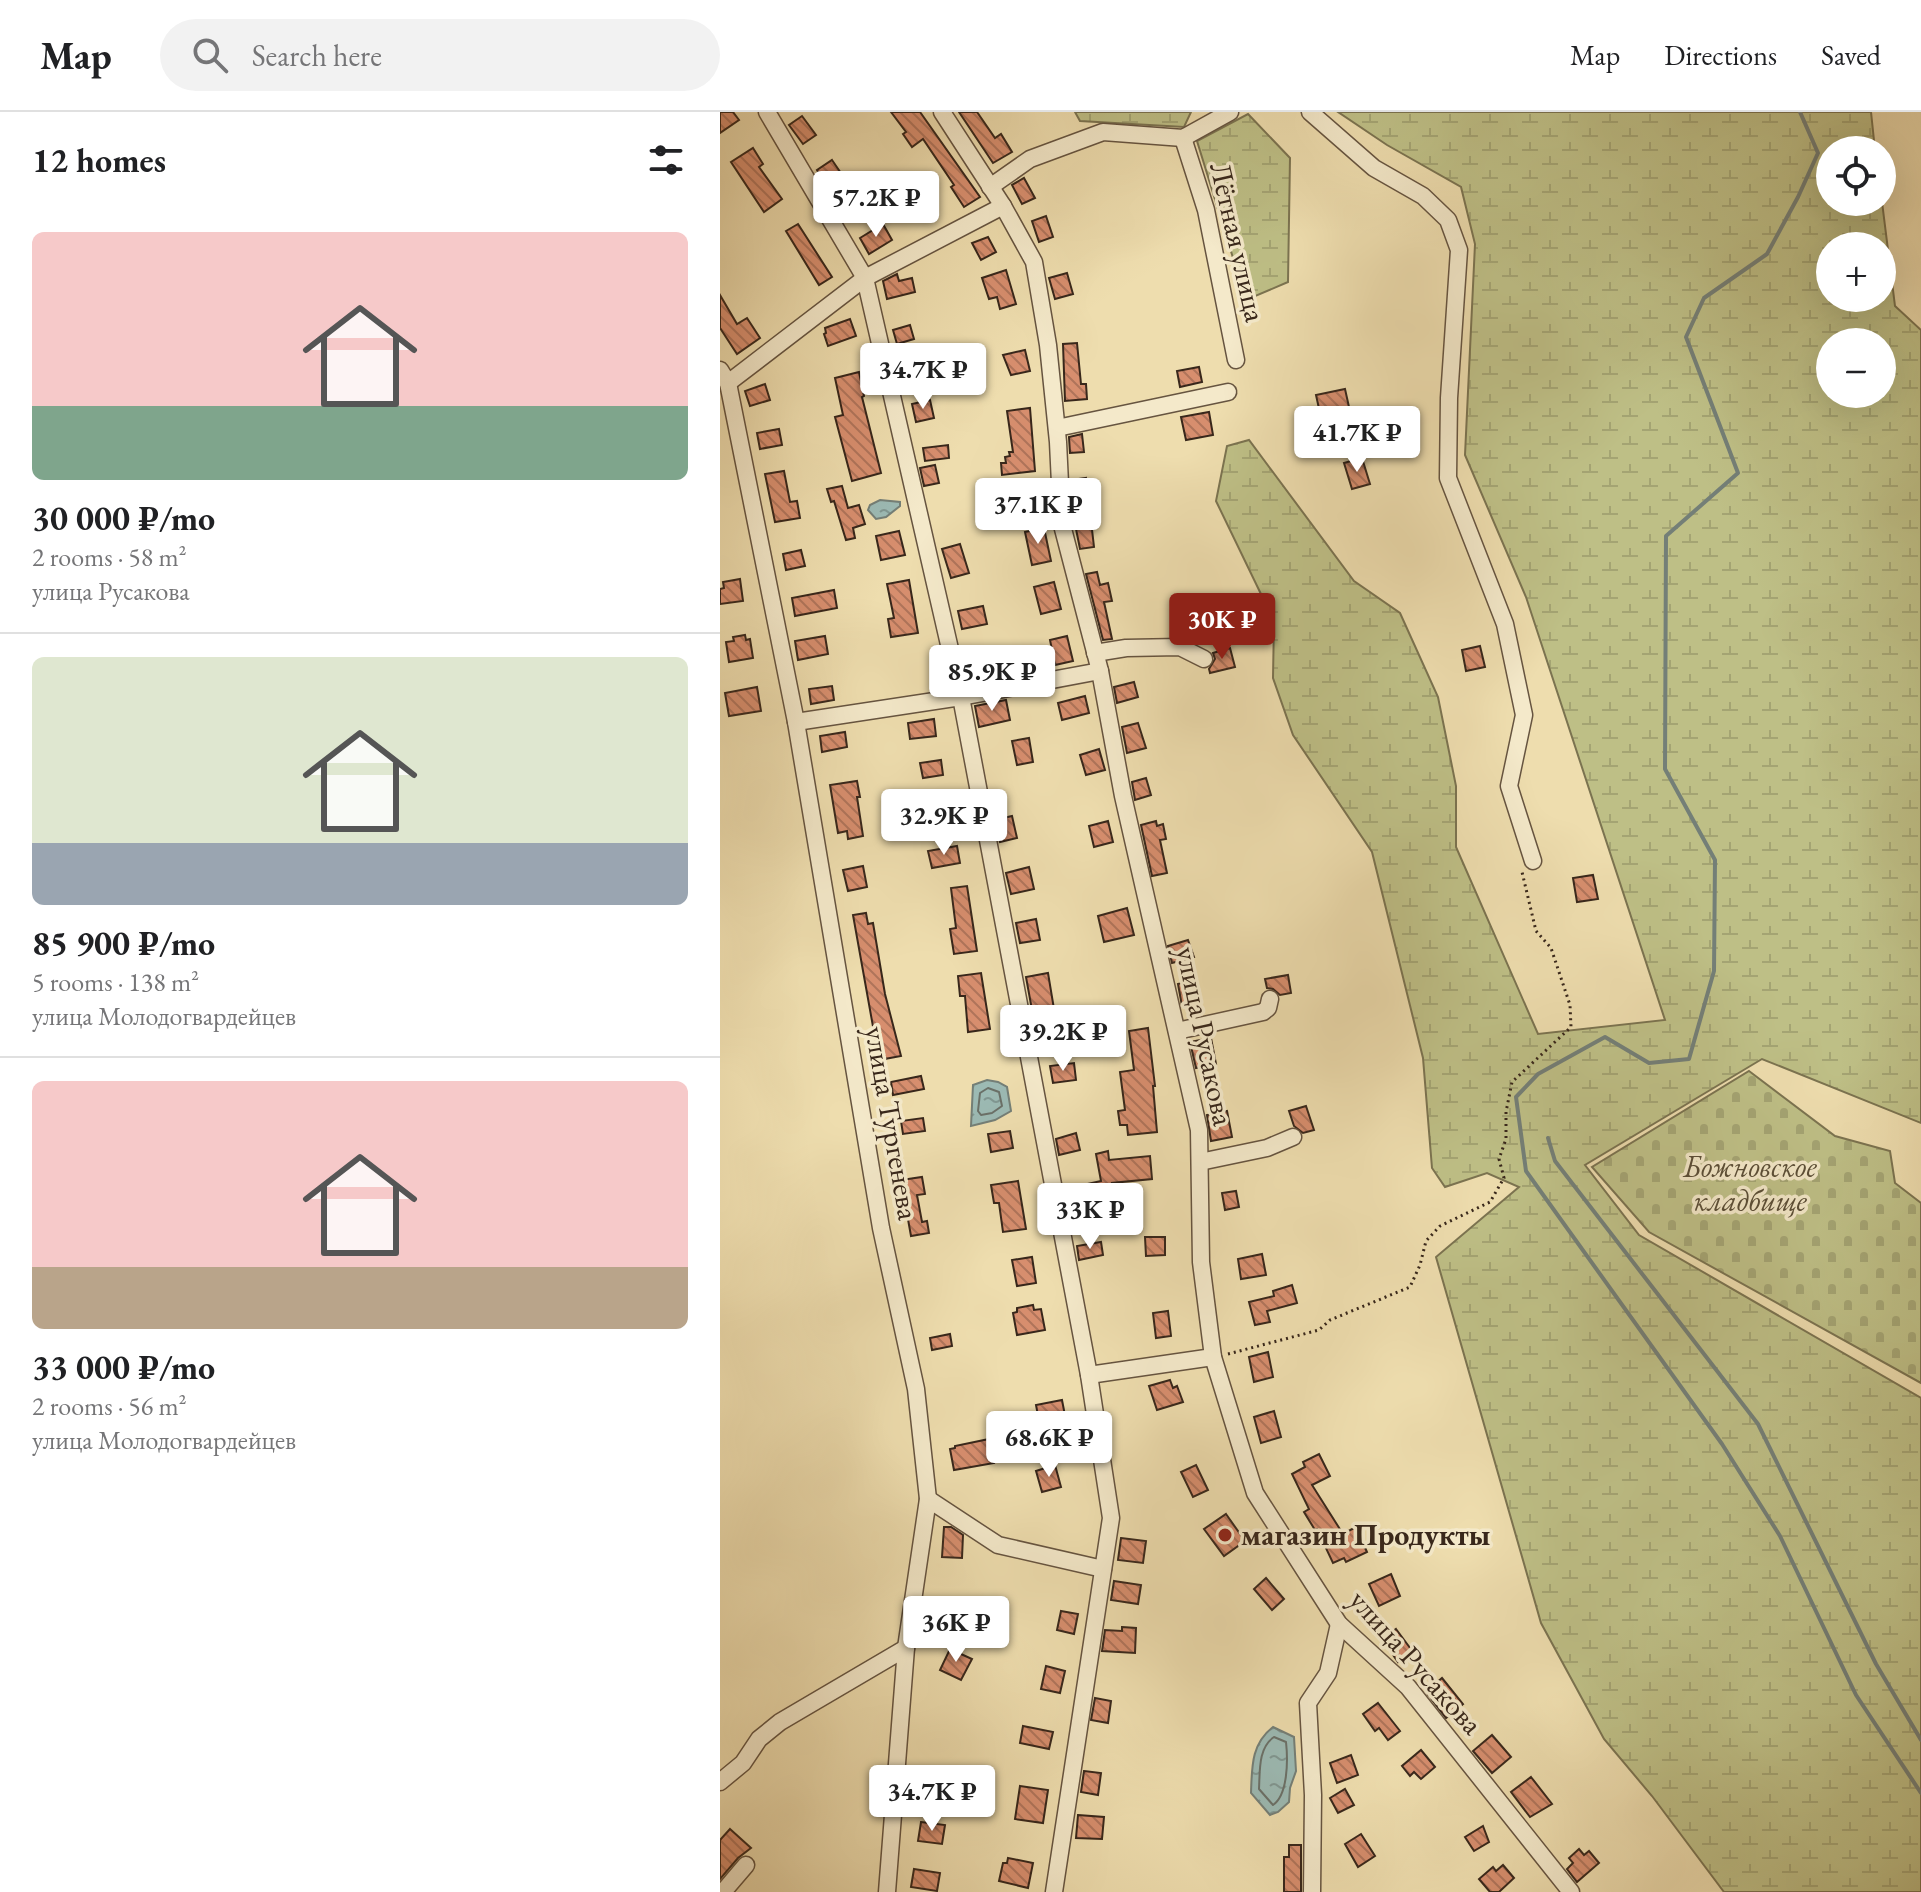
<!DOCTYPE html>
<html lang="en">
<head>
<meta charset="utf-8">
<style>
  body { margin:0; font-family:"EB Garamond",serif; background:#f2f2f2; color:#202124; height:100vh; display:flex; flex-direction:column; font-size:30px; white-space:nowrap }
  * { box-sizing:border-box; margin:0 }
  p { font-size:26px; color:#757577 }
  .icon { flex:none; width:44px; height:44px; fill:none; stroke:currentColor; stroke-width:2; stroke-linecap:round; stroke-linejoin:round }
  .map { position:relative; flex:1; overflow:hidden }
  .panel { display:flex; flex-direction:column; background:#fff; width:720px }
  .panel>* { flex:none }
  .tools { position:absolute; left:1096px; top:24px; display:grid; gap:16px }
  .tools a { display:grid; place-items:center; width:80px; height:80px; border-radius:50%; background:#fff; box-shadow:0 8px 32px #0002; font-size:40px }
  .price { position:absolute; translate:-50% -68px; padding:0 18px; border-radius:8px; background:#fff; color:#222; font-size:26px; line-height:52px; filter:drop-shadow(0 2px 4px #0008) }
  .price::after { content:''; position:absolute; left:50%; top:48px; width:24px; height:18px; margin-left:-12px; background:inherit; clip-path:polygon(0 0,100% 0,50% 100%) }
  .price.current { background:#8f2418; color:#fff }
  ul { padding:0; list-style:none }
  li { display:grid; align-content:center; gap:16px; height:424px; padding:0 32px }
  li+li { border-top:2px solid #e0e0e0 }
  li span { display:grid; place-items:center; height:248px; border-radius:12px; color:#555 }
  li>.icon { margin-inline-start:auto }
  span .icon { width:144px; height:144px; fill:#fffc; stroke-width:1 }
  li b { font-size:34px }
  h2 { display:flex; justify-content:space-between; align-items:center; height:96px; padding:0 32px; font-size:34px }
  header { display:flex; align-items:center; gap:48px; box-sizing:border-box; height:112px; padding:0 40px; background:#fff; border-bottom:2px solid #e0e0e0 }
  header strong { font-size:38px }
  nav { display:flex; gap:44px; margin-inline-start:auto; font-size:28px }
  .search { width:560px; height:72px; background:#f2f2f2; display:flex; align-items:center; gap:20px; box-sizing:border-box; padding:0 28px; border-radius:44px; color:#757577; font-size:30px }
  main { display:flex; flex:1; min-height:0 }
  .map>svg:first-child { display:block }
  .wetland { fill:url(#wetland-marsh); stroke:#7b7350; stroke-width:2; fill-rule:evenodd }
  .cemetery { fill:url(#cemetery-stones); stroke:#7b7350; stroke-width:2 }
  .water { fill:url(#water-ripples); stroke:#747f77; stroke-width:2 }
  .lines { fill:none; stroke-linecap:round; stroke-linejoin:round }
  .shore { stroke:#6a7068; stroke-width:2 }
  .stream { stroke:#747f77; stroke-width:4 }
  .building { fill:url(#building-back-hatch); stroke:#38271b; stroke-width:2 }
  .minor-casing { stroke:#665440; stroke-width:19 }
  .path { stroke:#38271b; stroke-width:3; stroke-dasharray:2 4; stroke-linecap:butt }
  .minor { stroke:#f4e9ca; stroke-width:16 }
  .poi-dot { fill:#8f2418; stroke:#f4e9ca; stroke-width:3 }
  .labels { text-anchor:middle; stroke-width:7; stroke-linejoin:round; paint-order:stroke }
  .street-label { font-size:30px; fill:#38271b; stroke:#f4e9ca }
  .park-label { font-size:30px; font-style:italic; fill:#5a4d36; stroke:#f4e9ca }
  .poi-label { font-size:30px; font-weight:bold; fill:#38271b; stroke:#f4e9ca; text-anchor:start }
</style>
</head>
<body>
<header>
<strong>Map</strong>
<div class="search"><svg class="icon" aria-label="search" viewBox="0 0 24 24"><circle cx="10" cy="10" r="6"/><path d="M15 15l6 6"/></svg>Search here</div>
<nav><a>Map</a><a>Directions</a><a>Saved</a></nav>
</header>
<main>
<section class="panel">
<h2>12 homes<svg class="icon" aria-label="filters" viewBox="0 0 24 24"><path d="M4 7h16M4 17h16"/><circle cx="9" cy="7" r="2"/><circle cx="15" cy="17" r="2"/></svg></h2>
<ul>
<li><span style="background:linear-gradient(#f6c9c9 70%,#7fa58c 0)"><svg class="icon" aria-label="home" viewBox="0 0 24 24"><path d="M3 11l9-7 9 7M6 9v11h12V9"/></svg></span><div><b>30 000 ₽/mo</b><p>2 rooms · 58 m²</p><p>улица Русакова</p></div></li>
<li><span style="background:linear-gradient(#dfe7d0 75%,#9aa5b1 0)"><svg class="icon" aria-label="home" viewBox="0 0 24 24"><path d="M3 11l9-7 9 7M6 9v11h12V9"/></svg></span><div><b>85 900 ₽/mo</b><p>5 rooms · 138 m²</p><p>улица Молодогвардейцев</p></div></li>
<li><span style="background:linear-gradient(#f6c9c9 75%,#b9a48a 0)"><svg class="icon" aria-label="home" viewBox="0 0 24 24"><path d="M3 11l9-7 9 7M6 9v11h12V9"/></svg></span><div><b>33 000 ₽/mo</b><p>2 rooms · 56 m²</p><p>улица Молодогвардейцев</p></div></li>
</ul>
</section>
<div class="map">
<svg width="1201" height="1780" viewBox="0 0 1201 1780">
  <defs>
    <pattern id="wetland-marsh" width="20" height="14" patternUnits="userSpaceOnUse" patternTransform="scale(2)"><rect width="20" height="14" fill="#bebf86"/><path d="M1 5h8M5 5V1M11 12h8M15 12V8" fill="none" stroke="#a4a473"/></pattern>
    <pattern id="cemetery-stones" width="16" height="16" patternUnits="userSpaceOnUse" patternTransform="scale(2)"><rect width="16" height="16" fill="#bebf86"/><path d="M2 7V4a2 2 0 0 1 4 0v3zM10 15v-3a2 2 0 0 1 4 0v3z" fill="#a4a473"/></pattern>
    <pattern id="water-ripples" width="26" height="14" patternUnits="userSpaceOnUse" patternTransform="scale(2)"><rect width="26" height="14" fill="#9cbab4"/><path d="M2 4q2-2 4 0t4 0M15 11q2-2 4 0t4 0" fill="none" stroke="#809792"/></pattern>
    <pattern id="building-back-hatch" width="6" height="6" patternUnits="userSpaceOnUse" patternTransform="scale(2)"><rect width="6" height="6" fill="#d78e6e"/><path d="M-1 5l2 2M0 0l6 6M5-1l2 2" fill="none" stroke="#af745a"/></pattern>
  </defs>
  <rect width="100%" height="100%" fill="#eeddae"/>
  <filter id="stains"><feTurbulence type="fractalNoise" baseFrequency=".0025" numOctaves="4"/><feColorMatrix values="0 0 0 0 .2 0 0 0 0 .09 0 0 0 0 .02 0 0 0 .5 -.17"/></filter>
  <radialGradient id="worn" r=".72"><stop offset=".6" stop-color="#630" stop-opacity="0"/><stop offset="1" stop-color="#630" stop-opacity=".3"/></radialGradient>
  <g class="wetland">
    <polygon points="355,0 471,0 464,15 360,9"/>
    <path d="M618,0H1151L1155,38H1110V90H1162L1175,194L1201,218V1011L1042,947L865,1053L919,1123L1201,1286V1780H1004L932,1684L884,1627L821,1511L716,1145L799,1075L767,1061L725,1075L712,1056L703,946L652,740L573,623L553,566L554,509L496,389L507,334L529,328L634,469L680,501L718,585L736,674V735L818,922L945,908L806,485L745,343L755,132L741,75L667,33ZM1162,134V186H1110V134ZM1162,230V282H1110V230Z"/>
    <polygon points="528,2 570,46 568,170 526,188 477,29"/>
  </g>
  <polygon class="cemetery" points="1029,959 1115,1024 1170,1039 1175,1071 1201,1091 1201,1271 929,1120 872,1055"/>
  <g class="water">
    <polygon points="160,388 180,390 180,394 166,405 156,407 148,398 150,393"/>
    <polygon points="267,968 278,970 287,975 291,999 275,1008 251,1014 253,973"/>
    <path d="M553,1615L574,1625L576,1659L570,1676L569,1690L558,1700L550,1703L531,1681C532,1655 531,1632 553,1615Z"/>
  </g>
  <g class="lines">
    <g class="shore">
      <polygon points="268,976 279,980 282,994 272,1001 261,1003 258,999 260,981"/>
      <path d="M554,1625L566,1630C568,1648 568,1683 553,1693L539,1677C540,1659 538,1636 554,1625Z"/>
    </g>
    <g class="stream">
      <polyline points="1080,0 1098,41 1078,85 1047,142 984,186 966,225 1018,361 946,424 945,657 995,748 994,859 969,947 929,951 885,925 818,962 796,985 806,1059 1002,1332 1060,1424 1136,1583 1201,1681"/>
      <polyline points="828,1026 835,1049 1038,1312 1156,1552 1201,1628"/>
    </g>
  </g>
  <g class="building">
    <polygon points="0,0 13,0 19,8 0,21"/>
    <polygon points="171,0 200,0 260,85 244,95 231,75 234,73 203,27 192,35 183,22 186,20"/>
    <polygon points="239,0 257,0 275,26 281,22 292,40 273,51"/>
    <polygon points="82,4 96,23 83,32 69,13"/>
    <polygon points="33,36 43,52 39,55 62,87 44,100 11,50"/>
    <polygon points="112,48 127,70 111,80 97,58"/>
    <polygon points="304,66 315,86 302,92 292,73"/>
    <polygon points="326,104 333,125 319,130 312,109"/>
    <polygon points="78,112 112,165 99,173 66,119"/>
    <polygon points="163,112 172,128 149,142 140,126"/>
    <polygon points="268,125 276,140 261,148 252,131"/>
    <polygon points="286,158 296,192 280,197 277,185 269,187 262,166"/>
    <polygon points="347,161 353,182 335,187 329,166"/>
    <polygon points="177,162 179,169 192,166 195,180 167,187 163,169"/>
    <polygon points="0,183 17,212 27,206 40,226 17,242 0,216"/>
    <polygon points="130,207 136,224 108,234 104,222 106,221 105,216"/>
    <polygon points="190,213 194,227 177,232 173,218"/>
    <polygon points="357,231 361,272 366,272 367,287 345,289 343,232"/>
    <polygon points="305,238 310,259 291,263 283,243"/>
    <polygon points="479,255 482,270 460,275 457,259"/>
    <polygon points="139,260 144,284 142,285 161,361 132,369 115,305 123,303 115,266"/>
    <polygon points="45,272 50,288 30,294 25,279"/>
    <polygon points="625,277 629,295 600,301 596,283"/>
    <polygon points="210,288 214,306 196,310 192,292"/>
    <polygon points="310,296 315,359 282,363 281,351 286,351 285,345 290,344 289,340 293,340 287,299"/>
    <polygon points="489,300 493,323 466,328 461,305"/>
    <polygon points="59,317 62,333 40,337 37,321"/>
    <polygon points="362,322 364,340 350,341 349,325"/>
    <polygon points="228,333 229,346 205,349 203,336"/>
    <polygon points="642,346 650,372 632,377 624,351"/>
    <polygon points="215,353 219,371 204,374 200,356"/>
    <polygon points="64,359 70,390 77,389 80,406 55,410 45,362"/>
    <polygon points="366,366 368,386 352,388 351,368"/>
    <polygon points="122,374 128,396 139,393 145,412 133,416 135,426 126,428 114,389 111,390 107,377"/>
    <polygon points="371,409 374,435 360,437 355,412"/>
    <polygon points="324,416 331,449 312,453 305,420"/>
    <polygon points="179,419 185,443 161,448 156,424"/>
    <polygon points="240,432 249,461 231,466 222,437"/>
    <polygon points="81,438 85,454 66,458 63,442"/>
    <polygon points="377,460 380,473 388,471 392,489 384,490 392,527 383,528 366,462"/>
    <polygon points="20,467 23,489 0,492 0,477 4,476 3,470"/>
    <polygon points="189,468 198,521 171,525 168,507 174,506 167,472"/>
    <polygon points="334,470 341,497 321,502 314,475"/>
    <polygon points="114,478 117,496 75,504 72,486"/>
    <polygon points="263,494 267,512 242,517 238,499"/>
    <polygon points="25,523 26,528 30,527 33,546 9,550 6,530 14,529 13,525"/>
    <polygon points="105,524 108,542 78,548 75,529"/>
    <polygon points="347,524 353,549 335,553 330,528"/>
    <polygon points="760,534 765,555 746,559 742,538"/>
    <polygon points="510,536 515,555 490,561 489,557 495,547 493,541"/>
    <polygon points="272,543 277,565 251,570 246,549"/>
    <polygon points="414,570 418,585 397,591 394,575"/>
    <polygon points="112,574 114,588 91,592 89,577"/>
    <polygon points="37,575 41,599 9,604 5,581"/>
    <polygon points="365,584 369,601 342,608 338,591"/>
    <polygon points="286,588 290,608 259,615 255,594"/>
    <polygon points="214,607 216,624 190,627 188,611"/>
    <polygon points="418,611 426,636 407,641 402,615"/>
    <polygon points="125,620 127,635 102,640 100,624"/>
    <polygon points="309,626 313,650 297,653 292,629"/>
    <polygon points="379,637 385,658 366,663 360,643"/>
    <polygon points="221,648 223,663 203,666 200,651"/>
    <polygon points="426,666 431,683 415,688 412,670"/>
    <polygon points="137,669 140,685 137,685 143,724 128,727 127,719 118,721 110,673"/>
    <polygon points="230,690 232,708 210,712 207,693"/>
    <polygon points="292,704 297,726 280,730 275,708"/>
    <polygon points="388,709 393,730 374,735 369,714"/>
    <polygon points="436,709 437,714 443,712 446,727 440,728 447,761 432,764 421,713"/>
    <polygon points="237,734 240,751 212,756 208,739"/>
    <polygon points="143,754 147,775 128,779 123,758"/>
    <polygon points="309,755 314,777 291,782 286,761"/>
    <polygon points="873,763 878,787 857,790 853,766"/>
    <polygon points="247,774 257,839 234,842 230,817 236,816 231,776"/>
    <polygon points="407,796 414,823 384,830 378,804"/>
    <polygon points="146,801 148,812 153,811 165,882 181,944 159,948 133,803"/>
    <polygon points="316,807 320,828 300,831 296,811"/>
    <polygon points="468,828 474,845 452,851 448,834"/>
    <polygon points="261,861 270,917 248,920 245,884 240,884 238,864"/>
    <polygon points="328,861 339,927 318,931 306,865"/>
    <polygon points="568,863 571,881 560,883 553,877 547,876 545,867"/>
    <polygon points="474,868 480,890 462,894 458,872"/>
    <polygon points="428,916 435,974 433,974 437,1020 408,1023 407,1013 400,1013 398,999 405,998 400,960 414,958 409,919"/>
    <polygon points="491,926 496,952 476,956 470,930"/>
    <polygon points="354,951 356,968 333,971 330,954"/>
    <polygon points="201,964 204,977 173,983 171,970"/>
    <polygon points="586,994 594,1018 583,1021 574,1014 569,999"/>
    <polygon points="507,999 512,1025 491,1029 487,1003"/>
    <polygon points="203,1006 205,1019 183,1022 181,1009"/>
    <polygon points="290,1019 293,1036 271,1040 268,1022"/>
    <polygon points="356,1021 360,1038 339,1043 336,1027"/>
    <polygon points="388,1039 389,1048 430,1044 432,1067 392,1071 396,1087 349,1097 345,1077 381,1069 376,1042"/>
    <polygon points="202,1065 205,1082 197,1083 202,1110 207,1109 209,1121 191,1124 181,1068"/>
    <polygon points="298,1069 306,1117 283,1120 279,1091 274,1091 271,1073"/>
    <polygon points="516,1079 519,1095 505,1098 502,1081"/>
    <polygon points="425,1125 445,1125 445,1143 426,1144"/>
    <polygon points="381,1130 383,1143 359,1148 357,1134"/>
    <polygon points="542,1142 546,1163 521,1167 518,1147"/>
    <polygon points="312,1145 316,1171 297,1174 292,1148"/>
    <polygon points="572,1173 577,1191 547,1199 550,1210 535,1213 529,1190 554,1184 553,1179"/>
    <polygon points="313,1193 314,1198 321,1197 325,1218 297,1223 293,1201 297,1200 297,1196"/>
    <polygon points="448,1199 451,1224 436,1226 433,1201"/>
    <polygon points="230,1222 232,1234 212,1238 210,1226"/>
    <polygon points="548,1240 553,1265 534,1270 529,1245"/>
    <polygon points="450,1268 453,1276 457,1274 463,1290 437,1298 429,1274"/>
    <polygon points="342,1288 347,1314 321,1319 316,1293"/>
    <polygon points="554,1299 561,1325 541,1331 534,1305"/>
    <polygon points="269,1327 274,1351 234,1358 230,1337 235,1336 235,1334"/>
    <polygon points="599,1342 610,1364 592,1373 623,1422 636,1415 647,1440 626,1450 624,1446 613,1451 597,1417 595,1418 584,1400 589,1397 572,1362 585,1355 583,1350"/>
    <polygon points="335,1353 341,1375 322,1380 316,1359"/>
    <polygon points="476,1353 488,1378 473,1385 461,1360"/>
    <polygon points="506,1402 525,1429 504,1444 484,1417"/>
    <polygon points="224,1415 231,1415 243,1423 242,1446 222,1445"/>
    <polygon points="401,1426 426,1429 423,1451 398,1448"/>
    <polygon points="671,1462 680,1484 659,1494 649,1472"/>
    <polygon points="546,1466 564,1487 552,1498 534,1477"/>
    <polygon points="394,1469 421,1473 418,1492 391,1488"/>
    <polygon points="241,1497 255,1499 251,1525 225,1521 229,1499 240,1501"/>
    <polygon points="341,1499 358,1502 354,1522 337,1518"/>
    <polygon points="402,1515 416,1516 415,1541 382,1539 385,1518 402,1519"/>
    <polygon points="676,1517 693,1540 678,1550 662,1527"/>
    <polygon points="230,1537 252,1547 241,1568 220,1558"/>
    <polygon points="326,1554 345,1559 340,1581 321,1577"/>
    <polygon points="722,1566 743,1592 726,1606 706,1580"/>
    <polygon points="375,1586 391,1589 388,1611 371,1608"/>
    <polygon points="658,1591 680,1619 668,1628 659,1616 655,1619 643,1602"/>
    <polygon points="303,1614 333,1620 329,1637 300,1631"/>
    <polygon points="772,1623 791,1645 772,1661 753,1639"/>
    <polygon points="701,1638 715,1655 701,1667 694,1660 690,1664 682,1654"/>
    <polygon points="631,1643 638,1663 617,1671 610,1651"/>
    <polygon points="364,1659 381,1661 378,1683 361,1680"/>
    <polygon points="811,1665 832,1692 810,1705 791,1680"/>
    <polygon points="300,1674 328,1678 323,1711 295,1707"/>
    <polygon points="625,1677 634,1693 618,1701 610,1686"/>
    <polygon points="358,1703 384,1705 382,1727 356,1726"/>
    <polygon points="201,1710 225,1713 222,1732 198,1729"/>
    <polygon points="763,1714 769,1730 754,1739 745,1725"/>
    <polygon points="10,1717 31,1736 18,1746 0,1767 0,1728"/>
    <polygon points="641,1722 655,1744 638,1755 625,1732"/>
    <polygon points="569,1733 581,1733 581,1780 564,1780 564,1745 569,1745"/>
    <polygon points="859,1737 864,1743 869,1739 879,1751 857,1770 847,1757 853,1751 849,1746"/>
    <polygon points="288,1746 313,1751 308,1776 279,1769 283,1751 287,1751"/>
    <polygon points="783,1753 794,1766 779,1780 770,1780 759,1767 773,1755 776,1759"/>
    <polygon points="194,1757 220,1761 217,1779 191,1775"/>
  </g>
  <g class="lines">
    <g class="minor-casing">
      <g id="minor">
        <polyline points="47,0 145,166 241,585 369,1263 391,1406 334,1780"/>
        <polyline points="222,0 283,94 314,150 328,233 338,330 342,413 380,559 403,684 479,1018 481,1150 493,1245 535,1381 619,1512 688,1575 851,1780"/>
        <polyline points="590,0 654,56 703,84 728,108 739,138 729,286 728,366 785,512 804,603 789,674 813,749"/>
        <polyline points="463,26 486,98 516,248"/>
        <polyline points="270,75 310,47 383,20 463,26 510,0"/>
        <polyline points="0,258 8,271 76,610 161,1116 196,1277 208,1387 186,1536 167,1780"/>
        <polyline points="8,271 145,166 283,94"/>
        <polyline points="337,316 508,280"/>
        <polyline points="375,541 406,536 460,535 484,547"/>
        <polyline points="76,610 241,585 380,559"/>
        <polyline points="457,919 543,900 548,896 550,887"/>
        <polyline points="480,1050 547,1036 573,1025"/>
        <polyline points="369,1263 493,1245"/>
        <polyline points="208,1387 278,1433 383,1457"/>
        <polyline points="0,1670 23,1651 39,1627 60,1610 186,1536"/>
        <polyline points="3,1780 26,1753"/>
        <polyline points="592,1780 593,1683 588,1591 608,1561 619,1512"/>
      </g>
    </g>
    <polyline class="path" points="508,1242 599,1218 610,1208 690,1175 700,1153 706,1129 720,1114 770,1090 784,1066 779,1047 786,1027 786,1000 792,970 851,915 850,893 831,836 816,819 802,760"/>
    <use href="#minor" class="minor"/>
  </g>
  <circle class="poi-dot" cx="505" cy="1423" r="8"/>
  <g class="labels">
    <g class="street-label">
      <text transform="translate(518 130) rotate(77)" y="10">Лётная улица</text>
      <text transform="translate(485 924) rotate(78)" y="10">улица Русакова</text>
      <text transform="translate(172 1011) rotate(80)" y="10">улица Тургенева</text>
      <text transform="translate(696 1550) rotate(48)" y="10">улица Русакова</text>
    </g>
    <g class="park-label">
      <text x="1030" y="1065">Божновское<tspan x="1030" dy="34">кладбище</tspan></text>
    </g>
    <g class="poi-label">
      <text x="521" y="1433">магазин Продукты</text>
    </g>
  </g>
  <rect width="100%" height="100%" filter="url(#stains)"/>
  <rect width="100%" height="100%" fill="url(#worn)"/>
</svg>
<div class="tools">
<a><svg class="icon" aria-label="locate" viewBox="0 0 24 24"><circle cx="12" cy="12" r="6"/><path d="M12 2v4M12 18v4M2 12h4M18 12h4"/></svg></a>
<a>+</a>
<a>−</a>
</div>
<b class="price" style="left:156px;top:127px">57.2K ₽</b>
<b class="price" style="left:203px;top:299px">34.7K ₽</b>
<b class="price" style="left:637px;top:362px">41.7K ₽</b>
<b class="price" style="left:318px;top:434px">37.1K ₽</b>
<b class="price current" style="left:502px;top:549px">30K ₽</b>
<b class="price" style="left:272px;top:601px">85.9K ₽</b>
<b class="price" style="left:224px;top:745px">32.9K ₽</b>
<b class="price" style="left:343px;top:961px">39.2K ₽</b>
<b class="price" style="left:370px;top:1139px">33K ₽</b>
<b class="price" style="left:329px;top:1367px">68.6K ₽</b>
<b class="price" style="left:236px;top:1552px">36K ₽</b>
<b class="price" style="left:212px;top:1721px">34.7K ₽</b>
</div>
</main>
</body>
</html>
